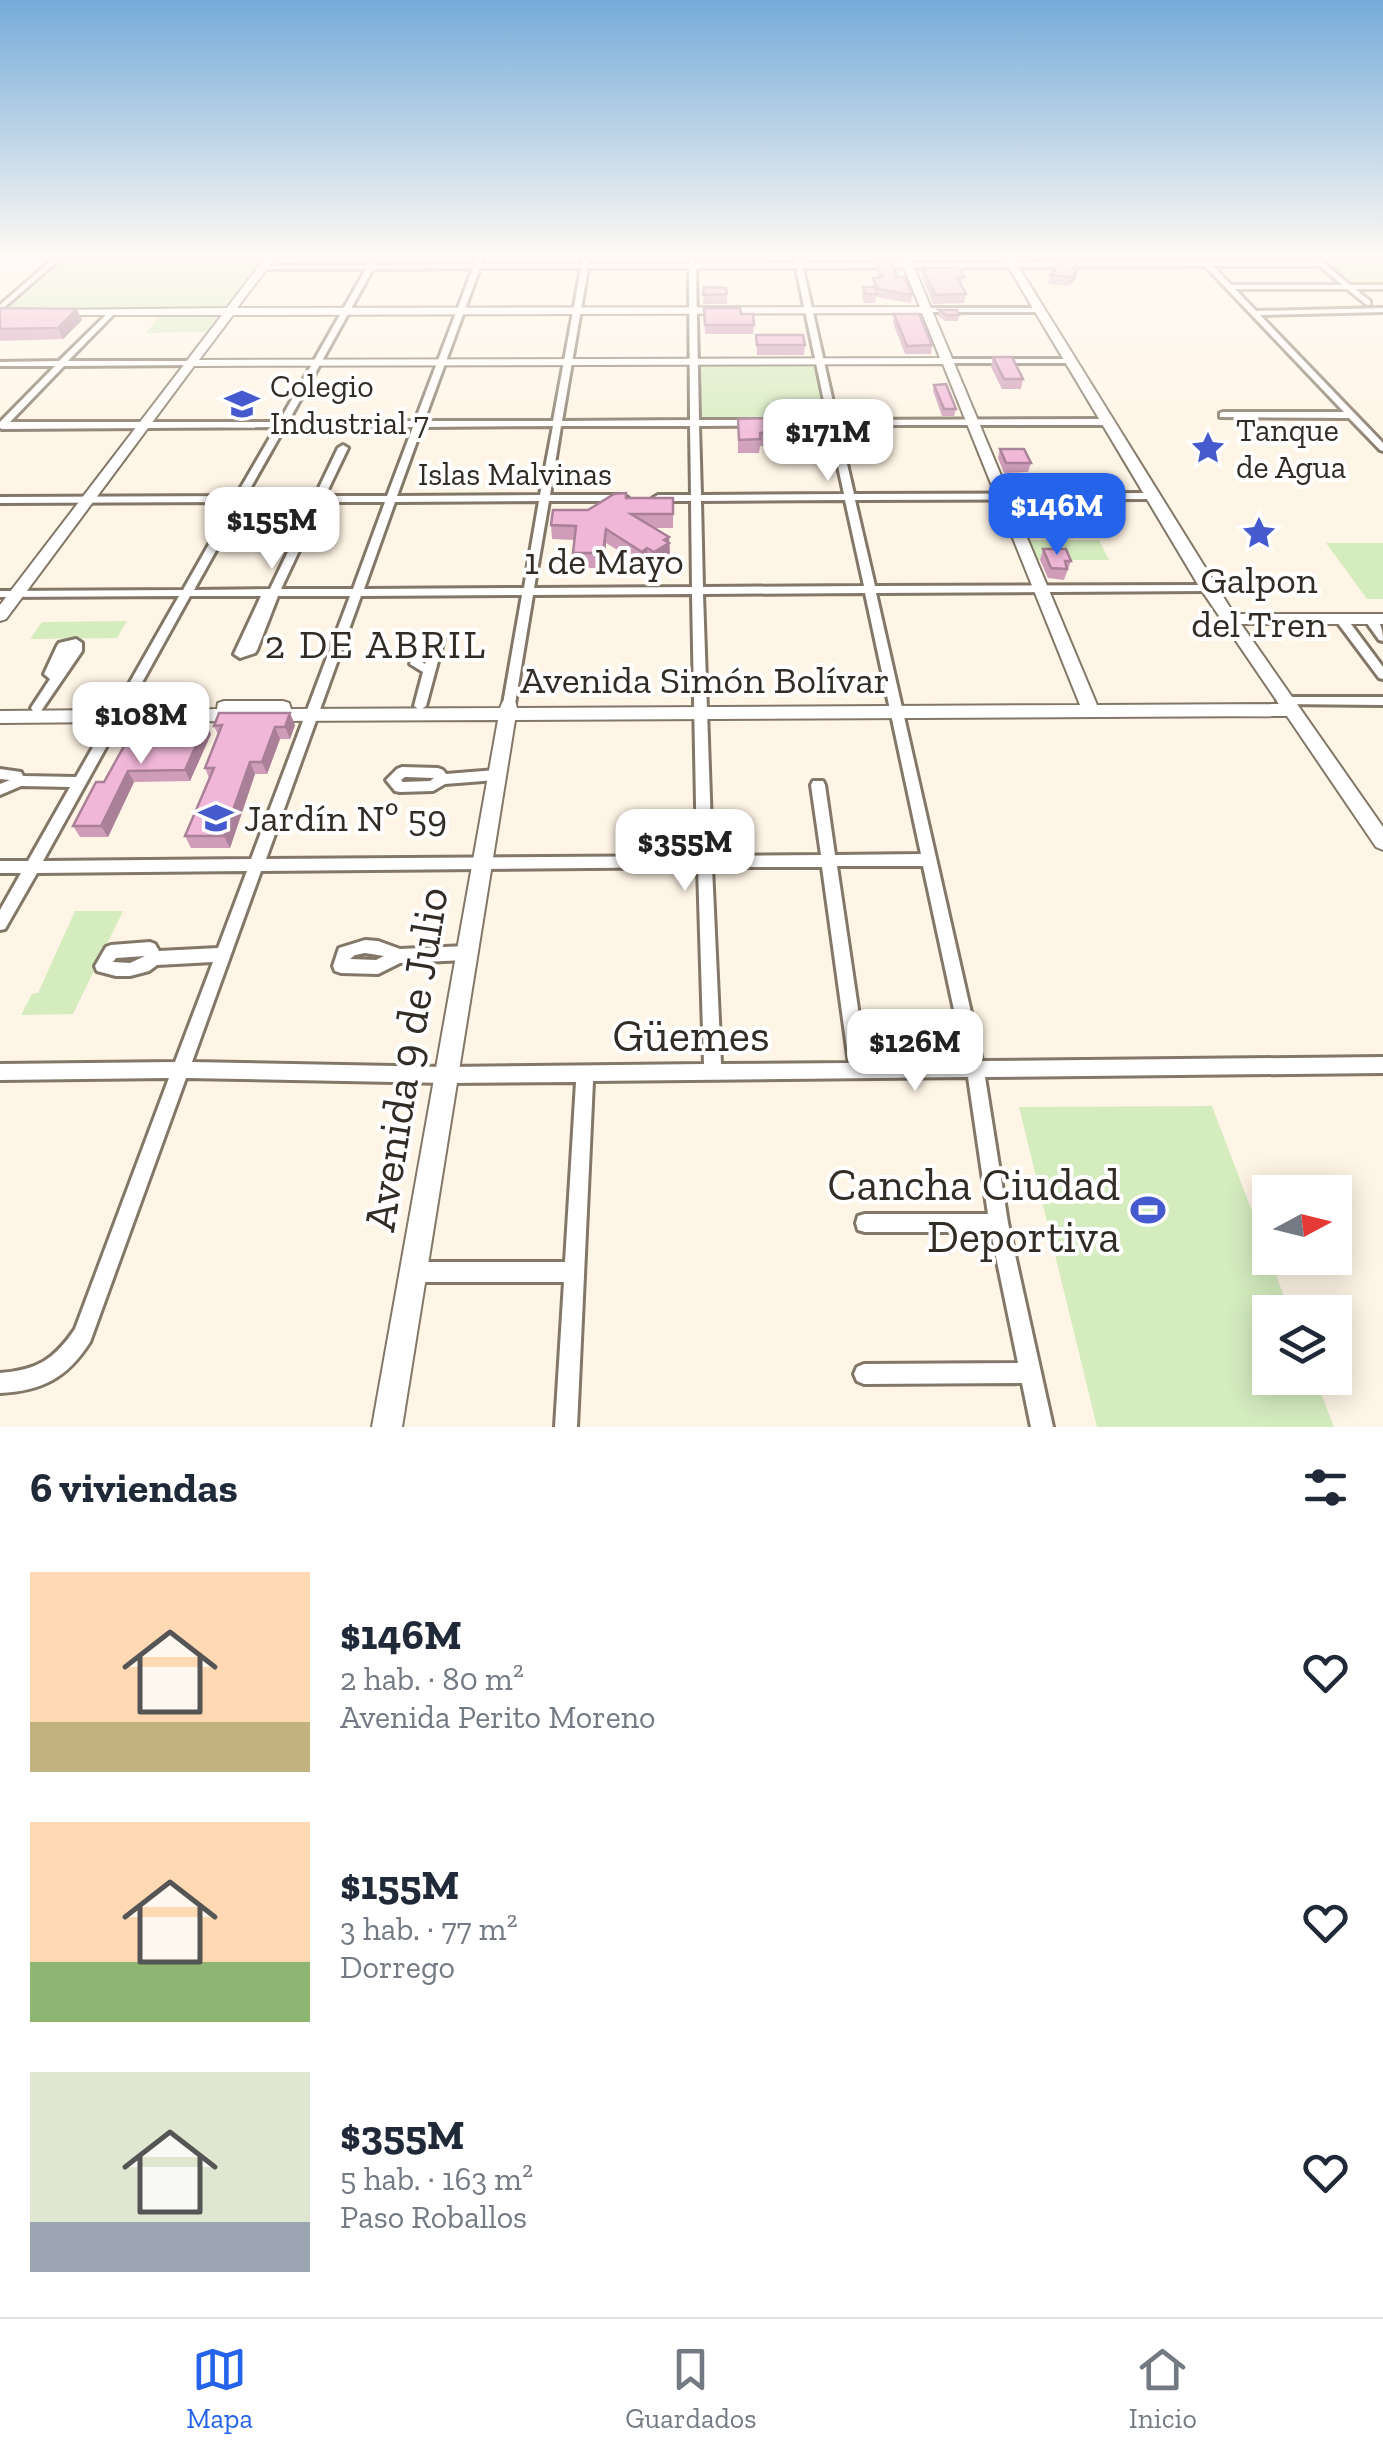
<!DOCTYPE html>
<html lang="es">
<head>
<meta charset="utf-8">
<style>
  body { margin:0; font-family:"Zilla Slab",serif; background:#f6f6f7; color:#1f2937; height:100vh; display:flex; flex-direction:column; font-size:38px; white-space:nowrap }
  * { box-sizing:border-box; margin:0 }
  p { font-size:32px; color:#747a83 }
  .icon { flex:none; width:55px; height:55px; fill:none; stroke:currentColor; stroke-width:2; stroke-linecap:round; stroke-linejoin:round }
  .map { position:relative; height:1427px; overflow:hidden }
  .details { display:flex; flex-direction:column; background:#fff; flex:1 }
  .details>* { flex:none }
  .needle { width:65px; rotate:83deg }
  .controls { position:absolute; left:1252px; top:1175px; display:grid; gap:20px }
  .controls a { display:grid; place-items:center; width:100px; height:100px; border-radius:0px; background:#fff; box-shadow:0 5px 25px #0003; font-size:50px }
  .price { position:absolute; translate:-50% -85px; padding:0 22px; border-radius:20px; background:#fff; color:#222; font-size:32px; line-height:65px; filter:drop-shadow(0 2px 5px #0008) }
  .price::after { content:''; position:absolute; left:50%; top:60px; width:30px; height:22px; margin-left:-15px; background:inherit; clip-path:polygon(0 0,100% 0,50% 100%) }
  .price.active { background:#2563eb; color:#fff }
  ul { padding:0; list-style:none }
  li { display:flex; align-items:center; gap:30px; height:250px; padding:0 30px }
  li span { display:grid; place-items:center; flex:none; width:280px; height:200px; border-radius:0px; color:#555 }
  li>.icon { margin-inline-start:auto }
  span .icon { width:120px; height:120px; fill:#fffc; stroke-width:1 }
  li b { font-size:42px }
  h2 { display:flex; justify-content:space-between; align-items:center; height:120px; padding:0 30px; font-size:42px }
  .tabs { display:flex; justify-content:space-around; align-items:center; height:140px; border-top:2px solid #e0e1e3; background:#fff; font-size:28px; color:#747a83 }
  .tabs a { display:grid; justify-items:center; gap:5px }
  .tabs .active { color:#2563eb }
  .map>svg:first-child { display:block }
  .green { fill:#d5ecbf }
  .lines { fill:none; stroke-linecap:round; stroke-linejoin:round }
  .street-casing { stroke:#837767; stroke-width:6 }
  .secondary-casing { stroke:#837767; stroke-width:4 }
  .street { fill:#fff; fill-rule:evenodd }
  .secondary { fill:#fff; fill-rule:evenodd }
  .wall { fill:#cf9dba }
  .shaded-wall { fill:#a98097 }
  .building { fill:#f1b7d8; stroke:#a98097; stroke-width:2.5 }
  .labels { text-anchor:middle; stroke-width:8; stroke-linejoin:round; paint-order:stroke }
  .far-poi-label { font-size:32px; fill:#312c25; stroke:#fff; text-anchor:start }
  .far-street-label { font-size:32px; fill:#312c25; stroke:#fff }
  .street-label { font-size:38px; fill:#312c25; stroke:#fff }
  .poi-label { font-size:38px; fill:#312c25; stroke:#fff }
  .neighbourhood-label { font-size:40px; letter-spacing:2.5px; fill:#312c25; stroke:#fff }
  .near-street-label { font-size:45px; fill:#312c25; stroke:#fff }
  .near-poi-label { font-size:45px; fill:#312c25; stroke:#fff; text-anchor:end }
</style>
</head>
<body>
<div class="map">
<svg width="1383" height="1427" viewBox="0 0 1383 1427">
  <rect width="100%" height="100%" fill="#fff5e6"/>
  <g class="green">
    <polygon points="65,258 267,258 228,310 6,310"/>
    <polygon points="1322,258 1383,258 1383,282 1349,281"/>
    <polygon points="160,316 213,316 216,318 205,332 146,333"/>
    <polygon points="814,364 826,416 822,419 710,420 700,416 699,364"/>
    <polygon points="1029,540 1099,540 1109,560 1038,560"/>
    <polygon points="1326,543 1383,543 1383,599 1367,599"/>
    <polygon points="127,621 117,638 30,639 42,622"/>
    <polygon points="75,911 123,911 73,1014 21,1015 32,994 38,993"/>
    <polygon points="1212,1106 1290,1312 1270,1312 1270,1378 1315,1378 1334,1427 1097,1427 1019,1107"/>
  </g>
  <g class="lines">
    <g class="street-casing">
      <g id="street">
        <polygon points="54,258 61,258 0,311 0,305"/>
        <path d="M476,258H483L481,264H582L583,258H589L588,264H689L690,260H694L695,264L795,263L794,258H800L802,263L1315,262V259L1318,258L1350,285H1383V289H1355L1370,301V305H1367L1347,289H1235L1256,311L1383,308V312L1260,315L1383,443V451L1380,450L1349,418L1220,417V413L1223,412H1344L1205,266L803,268L837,420L1106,419L1110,422L1106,425H838L854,494L1150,493L1155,496L1150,499L855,500L875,586L1208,585L1213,588L1208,591L876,593L982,1061L1383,1057V1073L985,1077L1008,1223L1053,1427H1031L1022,1383L864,1384L857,1381L854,1374L857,1367L864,1364L1018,1363L991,1232H865L858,1230L856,1223L858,1216L865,1214H988L968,1077L593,1081L577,1427H555L564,1282H414L407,1279L404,1272L407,1265L414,1262H565L576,1082L446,1083L186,1078L90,1342C67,1378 42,1391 0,1393V1373C37,1370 54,1360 75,1329L169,1078L0,1080V1064L175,1062L213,962L157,965L149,971L130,976H116L97,971L95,966L106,947L111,945L150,942L155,944L159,951L218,948L247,871L37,873L5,929L0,930V910L21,873H0V861H28L70,787L21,786L0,795V784L10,780L0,779V769L21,772L23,776L76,777L179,596L0,597V591L183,590L233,502L0,503V497L236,496L276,427L2,429L0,428V422L55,366H0V362L59,361L111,310H114V314L68,361H191L195,363L191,365L64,366L10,422H279L366,269H263L260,267L261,266L368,265L372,262L375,265L474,264ZM1213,266H1320L1342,285H1231ZM473,268L415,421L288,422L373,269ZM480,268H581L553,421H424ZM588,268H689L690,420L562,421ZM696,268H796L828,420H699ZM829,425L844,494L701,495L699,426ZM553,426L540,495L397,496L422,427ZM561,426H690L691,495H658L653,498L658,501H691L692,587L534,588L549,501H623L628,498L623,495H550ZM285,427H413L387,496H325L348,448L343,445L338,448L315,496H246ZM845,500L864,586L703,587L701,501ZM539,501L524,588L364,589L395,502ZM243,502H312L270,589L194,590ZM322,502H385L353,589H281ZM865,593L921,854L835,855L825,785L823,781H813L811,785L821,855L712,856L703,594ZM692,594L697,856L266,859L361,596L522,595L503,704L509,708L515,704L533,595ZM190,596H261L234,654L240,658L255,653L257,650L278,596H350L251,859L43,861ZM837,866H923L965,1061L866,1063ZM698,867L704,1064L446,1067L192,1062L261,871ZM712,867H822L849,1063L721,1064ZM145,956L130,963L113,962L116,958Z"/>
        <polygon points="923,308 1039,308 1043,310 1039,312 923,312"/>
        <polygon points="944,359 1069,359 1073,361 1069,363 944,363"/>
        <polygon points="1341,615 1345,616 1383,667 1383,679 1379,678 1337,622 1335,619 1337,616"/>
        <path d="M1370,615C1381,619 1383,631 1383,641L1379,640L1364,619Z"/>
        <path d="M435,632L439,633L444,639L426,706L420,710L414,706L423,672L410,664L419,636ZM432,640L425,664L422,662L428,641Z"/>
        <polygon points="76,639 82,643 82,651 41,711 33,711 31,708 50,679 44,674 57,646 59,643"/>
        <polygon points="1283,697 1383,697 1383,705 1279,704 1277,701"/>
        <path d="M402,767L438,768L443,770L446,774L496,770L501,772L503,775L501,778L496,780L445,784L433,791L400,792L395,791L386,780L397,769ZM405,777L434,778L430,781L403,782L401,780Z"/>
        <path d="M365,940L378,941L400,949L466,946L471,948L474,953L471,958L466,960L400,963L378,974L341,973L335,971L333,966L339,948ZM365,953L384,956L376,960L350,959L355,955Z"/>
      </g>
    </g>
    <g class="secondary-casing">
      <path id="secondary" d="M265,258H275L237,308L920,307L900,258H910L1097,705L1279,704L1200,588L1003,258H1013L1234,614H1383V624H1241L1383,827V850L1376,847L1287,716L515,720L402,1427H372L498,720L270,721L264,719L262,713H247L245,719L239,721L0,723V711L217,709L218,703L224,701H283L289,703L291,709L500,708L503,701H515L517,708L1080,705L943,364L194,366L6,619L0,621V605L222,315H57L53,314V310L227,308ZM922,313L940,358L199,360L233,315Z"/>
    </g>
    <use href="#street" class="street"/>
    <use href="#secondary" class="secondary"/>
  </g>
  <g class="wall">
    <polygon points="877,263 897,277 912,295 911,303 876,297 875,303 864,303 862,296 863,287 873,287 873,278 879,278 876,271"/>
    <polygon points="1077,263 1076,268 1078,269 1076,278 1069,286 1048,284 1050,275"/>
    <polygon points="923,268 964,277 962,286 966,294 964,303 933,304 922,277"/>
    <polygon points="704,287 727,294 727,304 703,304"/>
    <polygon points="0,308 82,320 63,339 0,341"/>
    <polygon points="704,308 741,314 754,325 753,334 705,334"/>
    <polygon points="939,310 959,315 958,321 945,321 938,316"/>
    <polygon points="894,314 932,345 931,354 905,354 893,323"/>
    <polygon points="756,335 805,345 804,355 757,355"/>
    <polygon points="993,357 1023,379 1021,389 1002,389 991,367"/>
    <polygon points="934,385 956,409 954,416 942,416 933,391"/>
    <polygon points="811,418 823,428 822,442 811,442 810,431"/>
    <polygon points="738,419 781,432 780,446 760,446 759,453 738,453"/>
    <polygon points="1000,449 1031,463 1028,472 1004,473 998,458"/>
    <polygon points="626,498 673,498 673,528 654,528 669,537 670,557 654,566 648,563 643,566 606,543 604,568 574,568 573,553 575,540 552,539 551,525"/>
    <polygon points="1043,549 1071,561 1064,580 1048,578 1040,560"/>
    <polygon points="295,725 290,739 280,739 267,774 255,774 230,848 191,848 185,836 209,778 205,768 218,735 214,726"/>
    <polygon points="211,734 190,781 134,782 108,837 80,837 73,826 104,782 162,740"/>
  </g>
  <g class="shaded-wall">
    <polygon points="1078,269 1076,278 1069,286 1071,277"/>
    <polygon points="77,309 82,320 63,339 58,328"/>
    <polygon points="606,529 606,543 604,568 603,553"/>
    <polygon points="669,537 670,557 654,566 654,552 664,540"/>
    <polygon points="647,548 648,563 643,566 642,552"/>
    <polygon points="290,713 295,725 290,739 285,727"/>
    <polygon points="206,723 211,734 190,781 185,770"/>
    <polygon points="275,727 280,739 267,774 262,762"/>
    <polygon points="250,762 255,774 230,848 224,836"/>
    <polygon points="128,771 134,782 108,837 101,826"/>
  </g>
  <g class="building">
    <polygon points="1062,262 1077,263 1073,268 1078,269 1071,277 1050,275"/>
    <polygon points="877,263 892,263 897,277 905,277 912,295 878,289 873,278 883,277"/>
    <polygon points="923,268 959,268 964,277 957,277 966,294 935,295"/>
    <polygon points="704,287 726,288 727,294 703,295"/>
    <polygon points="863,287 874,287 877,294 865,294"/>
    <polygon points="0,308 77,309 58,328 0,329"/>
    <polygon points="704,308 740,308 741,314 753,314 754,325 705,325"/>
    <polygon points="939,310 957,310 959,315 946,315"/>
    <polygon points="894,314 919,314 932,345 907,346"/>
    <polygon points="756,335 803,335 805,345 757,345"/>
    <polygon points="993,357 1012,357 1023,379 1004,379"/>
    <polygon points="946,384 956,409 944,409 934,385"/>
    <polygon points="777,418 781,432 760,433 760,439 739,440 738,419"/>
    <polygon points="811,418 822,420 823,428 812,428"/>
    <polygon points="1000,449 1024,449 1031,463 1006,463"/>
    <polygon points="626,493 626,498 673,498 673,514 631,514 669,537 664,540 669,543 654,552 647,548 642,552 606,529 603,553 573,553 576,526 551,525 553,510 588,510 614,494"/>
    <polygon points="1043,549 1066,549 1071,561 1065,561 1067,569 1051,568"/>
    <polygon points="219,713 290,713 285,727 275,727 262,762 250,762 224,836 185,836 214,768 205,768 222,725 214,726"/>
    <polygon points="206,723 185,770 128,771 101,826 73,826 96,782 104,782 128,739 162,740 169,724"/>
  </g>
  <linearGradient id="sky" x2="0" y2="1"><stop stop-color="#75abd9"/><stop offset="0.56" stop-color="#fffaf4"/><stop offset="1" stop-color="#fffaf4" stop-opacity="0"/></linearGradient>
  <rect width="1383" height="458" fill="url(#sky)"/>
  <defs>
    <g id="school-bare" transform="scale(2.7)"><path d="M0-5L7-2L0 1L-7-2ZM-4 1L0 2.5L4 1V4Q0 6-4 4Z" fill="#445ace" stroke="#fff" stroke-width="2.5" paint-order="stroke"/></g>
    <g id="sight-bare" transform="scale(2.7)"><path d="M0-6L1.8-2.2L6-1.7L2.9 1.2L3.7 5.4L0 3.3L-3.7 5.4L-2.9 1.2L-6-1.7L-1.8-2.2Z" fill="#445ace" stroke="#fff" stroke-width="2.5" paint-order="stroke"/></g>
    <g id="stadium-bare" transform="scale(2.7)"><path d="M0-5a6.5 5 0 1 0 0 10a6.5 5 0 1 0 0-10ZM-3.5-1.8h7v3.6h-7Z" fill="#445ace" stroke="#fff" stroke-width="2.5" paint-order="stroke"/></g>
  </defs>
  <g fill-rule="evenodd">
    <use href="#school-bare" x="242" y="404"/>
    <use href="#sight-bare" x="1208" y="448"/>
    <use href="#sight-bare" x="1259" y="533"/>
    <use href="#school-bare" x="216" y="818"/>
    <use href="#stadium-bare" x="1148" y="1210"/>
  </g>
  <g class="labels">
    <g class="far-poi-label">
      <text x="270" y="397">Colegio<tspan x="270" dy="37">Industrial 7</tspan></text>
      <text x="1236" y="441">Tanque<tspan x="1236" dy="37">de Agua</tspan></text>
    </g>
    <g class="far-street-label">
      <text x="515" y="485">Islas Malvinas</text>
    </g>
    <g class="street-label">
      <text x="604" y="574">1 de Mayo</text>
      <text x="705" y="693">Avenida Simón Bolívar</text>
    </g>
    <g class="poi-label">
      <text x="1259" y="593">Galpon<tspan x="1259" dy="44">del Tren</tspan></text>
      <text x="244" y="831" text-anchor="start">Jardín Nº 59</text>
    </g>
    <g class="neighbourhood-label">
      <text x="376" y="658">2 DE ABRIL</text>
    </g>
    <g class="near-street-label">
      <text x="691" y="1051">Güemes</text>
      <text transform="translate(405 1059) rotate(-81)" y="16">Avenida 9 de Julio</text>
    </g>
    <g class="near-poi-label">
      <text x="1120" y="1200">Cancha Ciudad<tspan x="1120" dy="52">Deportiva</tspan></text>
    </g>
  </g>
</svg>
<div class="controls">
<a><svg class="needle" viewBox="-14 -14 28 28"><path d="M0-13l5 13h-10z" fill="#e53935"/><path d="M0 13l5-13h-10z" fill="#747a83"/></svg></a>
<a><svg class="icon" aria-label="layers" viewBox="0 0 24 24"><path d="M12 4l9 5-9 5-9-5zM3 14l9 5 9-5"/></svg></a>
</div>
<b class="price" style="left:828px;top:484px">$171M</b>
<b class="price active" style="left:1057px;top:558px">$146M</b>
<b class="price" style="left:272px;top:572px">$155M</b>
<b class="price" style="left:141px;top:767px">$108M</b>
<b class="price" style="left:685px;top:894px">$355M</b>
<b class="price" style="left:915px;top:1094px">$126M</b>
</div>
<section class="details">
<h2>6 viviendas<svg class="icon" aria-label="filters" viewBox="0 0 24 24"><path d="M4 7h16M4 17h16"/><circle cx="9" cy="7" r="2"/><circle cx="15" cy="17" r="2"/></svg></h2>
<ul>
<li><span style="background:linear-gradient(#ffd9b3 75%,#c2b280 0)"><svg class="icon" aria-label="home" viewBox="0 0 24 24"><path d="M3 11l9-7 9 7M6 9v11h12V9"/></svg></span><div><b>$146M</b><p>2 hab. · 80 m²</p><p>Avenida Perito Moreno</p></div><svg class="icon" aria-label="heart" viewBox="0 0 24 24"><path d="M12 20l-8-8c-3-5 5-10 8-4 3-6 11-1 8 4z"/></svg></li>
<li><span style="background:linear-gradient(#ffd9b3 70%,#8fb573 0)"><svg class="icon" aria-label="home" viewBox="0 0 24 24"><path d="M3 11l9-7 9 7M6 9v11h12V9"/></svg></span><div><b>$155M</b><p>3 hab. · 77 m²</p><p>Dorrego</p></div><svg class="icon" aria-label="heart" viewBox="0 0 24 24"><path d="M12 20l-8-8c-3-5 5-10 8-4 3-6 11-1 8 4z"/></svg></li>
<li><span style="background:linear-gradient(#dfe7d0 75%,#9aa5b1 0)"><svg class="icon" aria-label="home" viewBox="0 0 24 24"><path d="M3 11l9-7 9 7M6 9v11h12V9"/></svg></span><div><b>$355M</b><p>5 hab. · 163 m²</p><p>Paso Roballos</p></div><svg class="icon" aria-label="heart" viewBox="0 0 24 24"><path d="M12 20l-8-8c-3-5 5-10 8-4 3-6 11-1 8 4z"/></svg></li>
</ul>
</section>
<nav class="tabs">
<a class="active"><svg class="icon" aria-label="map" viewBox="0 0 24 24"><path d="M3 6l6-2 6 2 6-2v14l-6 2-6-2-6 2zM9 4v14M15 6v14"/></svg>Mapa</a>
<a><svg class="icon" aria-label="saved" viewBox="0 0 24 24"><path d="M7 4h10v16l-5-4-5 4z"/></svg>Guardados</a>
<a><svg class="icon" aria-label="home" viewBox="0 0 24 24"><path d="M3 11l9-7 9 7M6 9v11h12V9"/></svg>Inicio</a>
</nav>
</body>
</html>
